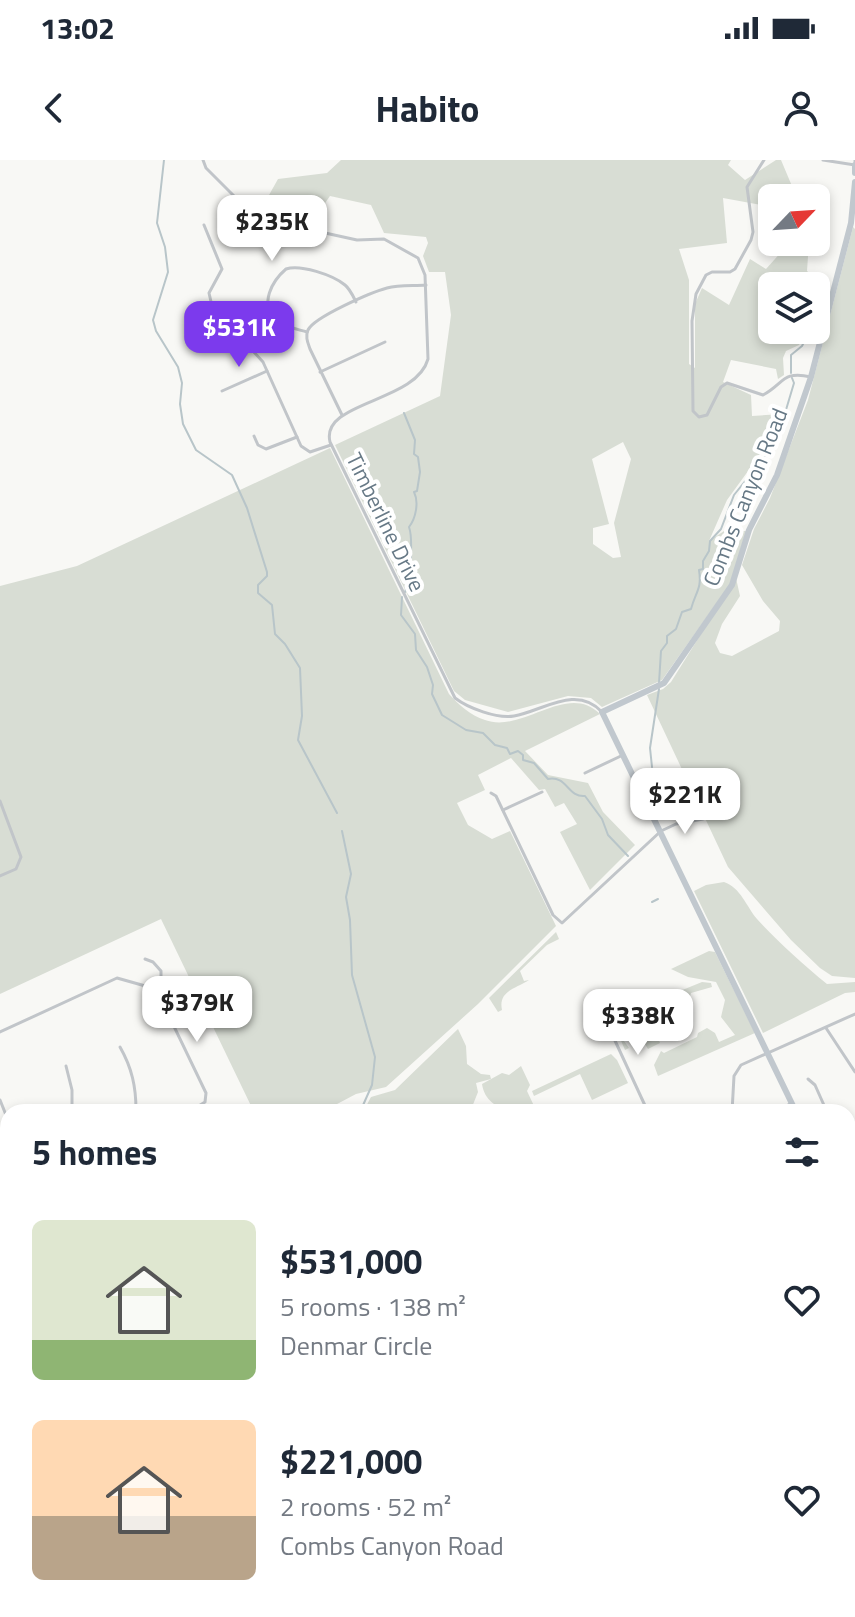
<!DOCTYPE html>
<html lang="en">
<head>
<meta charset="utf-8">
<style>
  body { margin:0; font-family:"Titillium Web",sans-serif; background:#f2f2f3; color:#1f2937; height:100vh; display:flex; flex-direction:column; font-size:30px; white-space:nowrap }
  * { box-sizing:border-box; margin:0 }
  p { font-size:26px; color:#747a83 }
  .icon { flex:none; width:44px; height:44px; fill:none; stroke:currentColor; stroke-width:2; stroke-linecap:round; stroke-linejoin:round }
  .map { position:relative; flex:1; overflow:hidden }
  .panel { position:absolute; left:0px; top:944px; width:856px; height:514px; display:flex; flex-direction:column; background:#fff; border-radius:24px 24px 0 0; box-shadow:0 4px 12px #0003 }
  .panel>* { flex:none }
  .needle { width:52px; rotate:65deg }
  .fabs { position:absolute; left:758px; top:24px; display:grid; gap:16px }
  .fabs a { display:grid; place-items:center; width:72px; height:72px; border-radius:12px; background:#fff; box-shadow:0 4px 12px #0003; font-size:40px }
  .price { position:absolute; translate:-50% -68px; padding:0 18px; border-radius:16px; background:#fff; color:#222; font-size:26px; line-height:52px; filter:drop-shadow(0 2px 4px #0008) }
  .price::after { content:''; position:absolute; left:50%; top:48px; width:24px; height:18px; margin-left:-12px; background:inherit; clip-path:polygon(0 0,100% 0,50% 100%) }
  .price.current { background:#7c3aed; color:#fff }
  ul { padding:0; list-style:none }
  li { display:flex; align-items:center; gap:24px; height:200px; padding:0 32px }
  li span { display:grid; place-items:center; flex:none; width:224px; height:160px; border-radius:12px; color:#555 }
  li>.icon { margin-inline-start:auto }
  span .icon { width:96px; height:96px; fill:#fffc; stroke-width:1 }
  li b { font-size:34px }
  h2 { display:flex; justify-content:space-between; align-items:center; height:96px; padding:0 32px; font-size:34px }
  .status { display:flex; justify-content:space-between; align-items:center; height:56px; padding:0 40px; background:#fff; direction:ltr }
  .status svg { height:22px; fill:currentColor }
  header { display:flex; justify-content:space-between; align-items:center; height:104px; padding:0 32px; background:#fff; font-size:36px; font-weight:700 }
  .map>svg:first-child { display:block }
  .green { fill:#d8ddd4; fill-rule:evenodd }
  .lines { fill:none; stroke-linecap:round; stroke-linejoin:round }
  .stream { stroke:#b8c5c9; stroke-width:2 }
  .street { stroke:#c1c5c9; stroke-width:3 }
  .secondary { stroke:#c1c8ce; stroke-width:6 }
  .labels { text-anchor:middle; stroke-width:8; stroke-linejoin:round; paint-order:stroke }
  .street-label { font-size:22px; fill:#677986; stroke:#fff }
</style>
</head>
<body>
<div class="status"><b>13:02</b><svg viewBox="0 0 49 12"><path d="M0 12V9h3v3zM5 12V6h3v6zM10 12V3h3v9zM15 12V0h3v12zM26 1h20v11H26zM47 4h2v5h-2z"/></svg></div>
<header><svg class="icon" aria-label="back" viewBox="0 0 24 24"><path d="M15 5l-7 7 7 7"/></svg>Habito<svg class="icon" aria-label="person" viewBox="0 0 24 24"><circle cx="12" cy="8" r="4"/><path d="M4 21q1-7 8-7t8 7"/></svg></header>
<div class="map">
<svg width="855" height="1457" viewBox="0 0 855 1457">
  <rect width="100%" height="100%" fill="#f8f8f5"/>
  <g class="green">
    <path d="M341,0H731L728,5L745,20L776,0H781L797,38H772V47L723,38L727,83L679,89L689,120V204L695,208V144L702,128L729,145L750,99L766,109L783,90V82H809L807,111L818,120L816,129V126H772V170H806L799,185L786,191L783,198L784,215L778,219L776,209L731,200L723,222L751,235L752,256L782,254L776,269L765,280L759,296L727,340L709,381L724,371H746L730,424L662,520L602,547L591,538L568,536L508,552L465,540L454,531L335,285L440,236L451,155L445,112H429L423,96L428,83L426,77L384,73L371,45L330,36L309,66L264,44L278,19L327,13ZM623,282L631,299L614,363L621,397L613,398L593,384V368L609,364L592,299Z"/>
    <polygon points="853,67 855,69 855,818 832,816 820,808 791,780 728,707 647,535 663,529 671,522 736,418 740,436 722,464 715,483 720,493 732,496 779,471 780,461 763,441 742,405 754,369 770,338 808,240"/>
    <path d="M330,288L449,534C459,545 470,555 485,560C523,574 567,521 600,554L525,591L548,615L588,623L603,652L635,685L590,730L560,672L577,664L564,643L555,647L545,629L539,630L511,598L478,615L485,630L457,643L468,665L492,679L510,671L556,766L478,844L386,927L356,934L322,952H254L161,759L0,834V426L77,406Z"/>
    <path d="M724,722C741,728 746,746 757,759C778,782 803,804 827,824L855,822V832L845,833L763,873L694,731L706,725Z"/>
    <path d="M556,772L559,779L547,785L520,811L524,821L529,820C515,829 498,831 502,850L498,852L489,838Z"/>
    <polygon points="709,791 715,792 755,873 658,916 654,905 661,891 664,893 697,877 698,873 707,868 715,873 719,882 735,875 721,857 725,840 716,822 688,817 671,809"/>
    <polygon points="702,822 711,823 712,827 691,833 689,840 648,852 660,883 648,889 638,873 624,881 629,888 625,890 616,869 622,847 631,851"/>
    <polygon points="458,869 466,886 467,904 481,914 490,915 491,919 476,923 478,932 470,952 396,952 382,948 374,952 363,952 371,937 395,930"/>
    <polygon points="611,894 617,900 628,923 592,940 580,914 534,936 532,931"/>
    <path d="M521,906L530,925L527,931L535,948C513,953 486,950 482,924L502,913L509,915Z"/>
    <polygon points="8,1293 8,1450 56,1450 41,1457 0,1457 0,1295"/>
    <polygon points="174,1450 287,1450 272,1457 177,1457"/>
  </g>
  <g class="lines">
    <g class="stream">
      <polyline points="164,0 157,63 165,87 168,112 153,160 156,171 178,207 182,223 180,244 183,264 196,290 232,315 247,348 267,412 267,416 258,425 258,433 272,445 275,474 285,484 300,508 302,556 298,580 337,653"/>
      <polyline points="791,213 791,195 802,186 808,174"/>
      <path d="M404,253L415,280L414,294L418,297L420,312L417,331L414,332C419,342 416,358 409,367C413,378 411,419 405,432"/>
      <path d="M402,437L401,455L415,474L416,490L427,507L433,525L432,534L442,555L466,570L483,573L495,585L507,588L510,594L518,591L523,595V600L534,603L548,619C567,615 568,638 585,636L602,659L608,675L628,696"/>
      <path d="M659,523L661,491L667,483V476L676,469L682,452L691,449C696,431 702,429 699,410L703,409V401L709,391L710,381L721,369L734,335L766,295L772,279L780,270L794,223L792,218"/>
      <polyline points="652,607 650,588 659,529"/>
      <polyline points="342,671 351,714 346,737 350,760 352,815 375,897 372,925 360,952"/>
      <polyline points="652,742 658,739"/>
    </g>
    <g class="street">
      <path d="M203,0L206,8L234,36L307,69L357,80L384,79L418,98L425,115L428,199C416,243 320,241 330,282L455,538C468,548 497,559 514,556C543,551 576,524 602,552"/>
      <path d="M764,0L747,27L753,72L751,80L735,109L730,112H712L706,115L696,134L692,161L693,251L699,257L707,255L721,227L727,223L763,235C784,224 782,210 811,217"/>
      <polyline points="823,0 855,5 855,0"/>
      <polyline points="204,65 222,109 209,133 212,146 263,202 301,286 310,292 331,285"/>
      <path d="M307,172C297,169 284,167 276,160C259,144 272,121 286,109C300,104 333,115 345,125C350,129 353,136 356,142"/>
      <path d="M206,182C227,184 230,169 244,158C250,152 261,150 269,148"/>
      <polyline points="320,212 385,182"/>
      <polyline points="222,231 267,211"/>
      <path d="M342,255L310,189C308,183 305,177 308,170C314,157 372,132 387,128C399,125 413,126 426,125"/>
      <polyline points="254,276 258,285 266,289 297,277"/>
      <polyline points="585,613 623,595"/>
      <polyline points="491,633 496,636 553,755 562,763 661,671 676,664 703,659"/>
      <polyline points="0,641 21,697 16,709 0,716"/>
      <polyline points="503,650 542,632"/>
      <polyline points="145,799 153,802 161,811 161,822 156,829"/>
      <polyline points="826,868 855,912"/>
      <polyline points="0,872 117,818 156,829"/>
      <polyline points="611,872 648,952"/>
      <path d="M120,887C132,908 136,927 136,950"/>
      <polyline points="66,906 72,930 72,952"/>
      <polyline points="808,919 815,925 827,952"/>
      <polyline points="0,940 8,960"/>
      <polyline points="103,952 197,947 205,942 206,933 156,829"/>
      <polyline points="732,952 734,916 741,905 855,854"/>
      <polyline points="774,952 792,943"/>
      <polyline points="848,965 855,962"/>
      <polyline points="0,1001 8,997"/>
      <polyline points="851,1012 855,1008"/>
      <polyline points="848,1038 855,1043"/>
      <polyline points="848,1055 855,1048"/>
      <polyline points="0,1075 8,1070"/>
      <polyline points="0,1184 8,1181"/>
      <polyline points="0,1295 8,1291"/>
      <polyline points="848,1345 849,1355"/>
      <polyline points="848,1355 855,1351"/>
      <polyline points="850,1384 855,1395"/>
      <polyline points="101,1450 104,1457"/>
      <polyline points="148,1450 152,1457"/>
      <polyline points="446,1450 449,1457"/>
      <polyline points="611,1450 615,1457"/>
      <polyline points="653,1450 654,1453"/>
      <polyline points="720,1450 723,1457"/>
      <polyline points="761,1450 764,1457"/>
      <polyline points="802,1450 805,1457"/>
      <polyline points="842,1450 845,1457"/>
      <polyline points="120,1457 135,1450"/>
      <polyline points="338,1457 340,1450"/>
      <polyline points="410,1457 425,1450"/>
      <polyline points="536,1457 551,1450"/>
    </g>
    <g class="secondary">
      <polyline points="855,5 855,13"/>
      <polyline points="796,952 602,552 664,523 732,425 749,370 777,315 811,217 851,63 855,22"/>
      <polyline points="0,1038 8,1057"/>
      <polyline points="848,1238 855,1239"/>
      <polyline points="490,1450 493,1457"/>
      <polyline points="51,1457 67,1450"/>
    </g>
  </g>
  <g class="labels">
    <g class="street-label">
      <text transform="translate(745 337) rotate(-68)" y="8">Combs Canyon Road</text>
      <text transform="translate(386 362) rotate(64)" y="8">Timberline Drive</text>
    </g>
  </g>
</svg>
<div class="fabs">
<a><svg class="needle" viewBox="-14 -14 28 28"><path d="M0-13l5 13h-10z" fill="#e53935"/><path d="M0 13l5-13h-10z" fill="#747a83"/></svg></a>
<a><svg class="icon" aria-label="layers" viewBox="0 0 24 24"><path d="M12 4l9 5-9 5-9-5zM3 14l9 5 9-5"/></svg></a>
</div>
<b class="price" style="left:272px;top:103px">$235K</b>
<b class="price current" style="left:239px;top:209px">$531K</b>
<b class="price" style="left:685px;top:676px">$221K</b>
<b class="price" style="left:197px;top:884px">$379K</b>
<b class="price" style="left:638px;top:897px">$338K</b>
<section class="panel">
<h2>5 homes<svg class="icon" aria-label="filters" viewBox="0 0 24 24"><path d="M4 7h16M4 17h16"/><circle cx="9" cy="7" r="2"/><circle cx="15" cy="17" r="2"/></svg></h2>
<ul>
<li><span style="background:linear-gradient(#dfe7d0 75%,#8fb573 0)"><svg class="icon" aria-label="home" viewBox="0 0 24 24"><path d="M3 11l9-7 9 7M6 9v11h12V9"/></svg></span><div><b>$531,000</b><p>5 rooms · 138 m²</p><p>Denmar Circle</p></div><svg class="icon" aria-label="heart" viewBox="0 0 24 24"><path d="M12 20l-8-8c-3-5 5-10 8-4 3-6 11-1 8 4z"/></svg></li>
<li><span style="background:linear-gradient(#ffd9b3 60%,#b9a48a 0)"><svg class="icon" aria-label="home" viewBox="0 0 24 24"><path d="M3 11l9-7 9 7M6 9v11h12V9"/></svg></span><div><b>$221,000</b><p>2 rooms · 52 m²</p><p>Combs Canyon Road</p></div><svg class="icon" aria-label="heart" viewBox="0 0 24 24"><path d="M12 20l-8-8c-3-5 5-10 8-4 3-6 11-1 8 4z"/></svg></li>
</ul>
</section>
</div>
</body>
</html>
